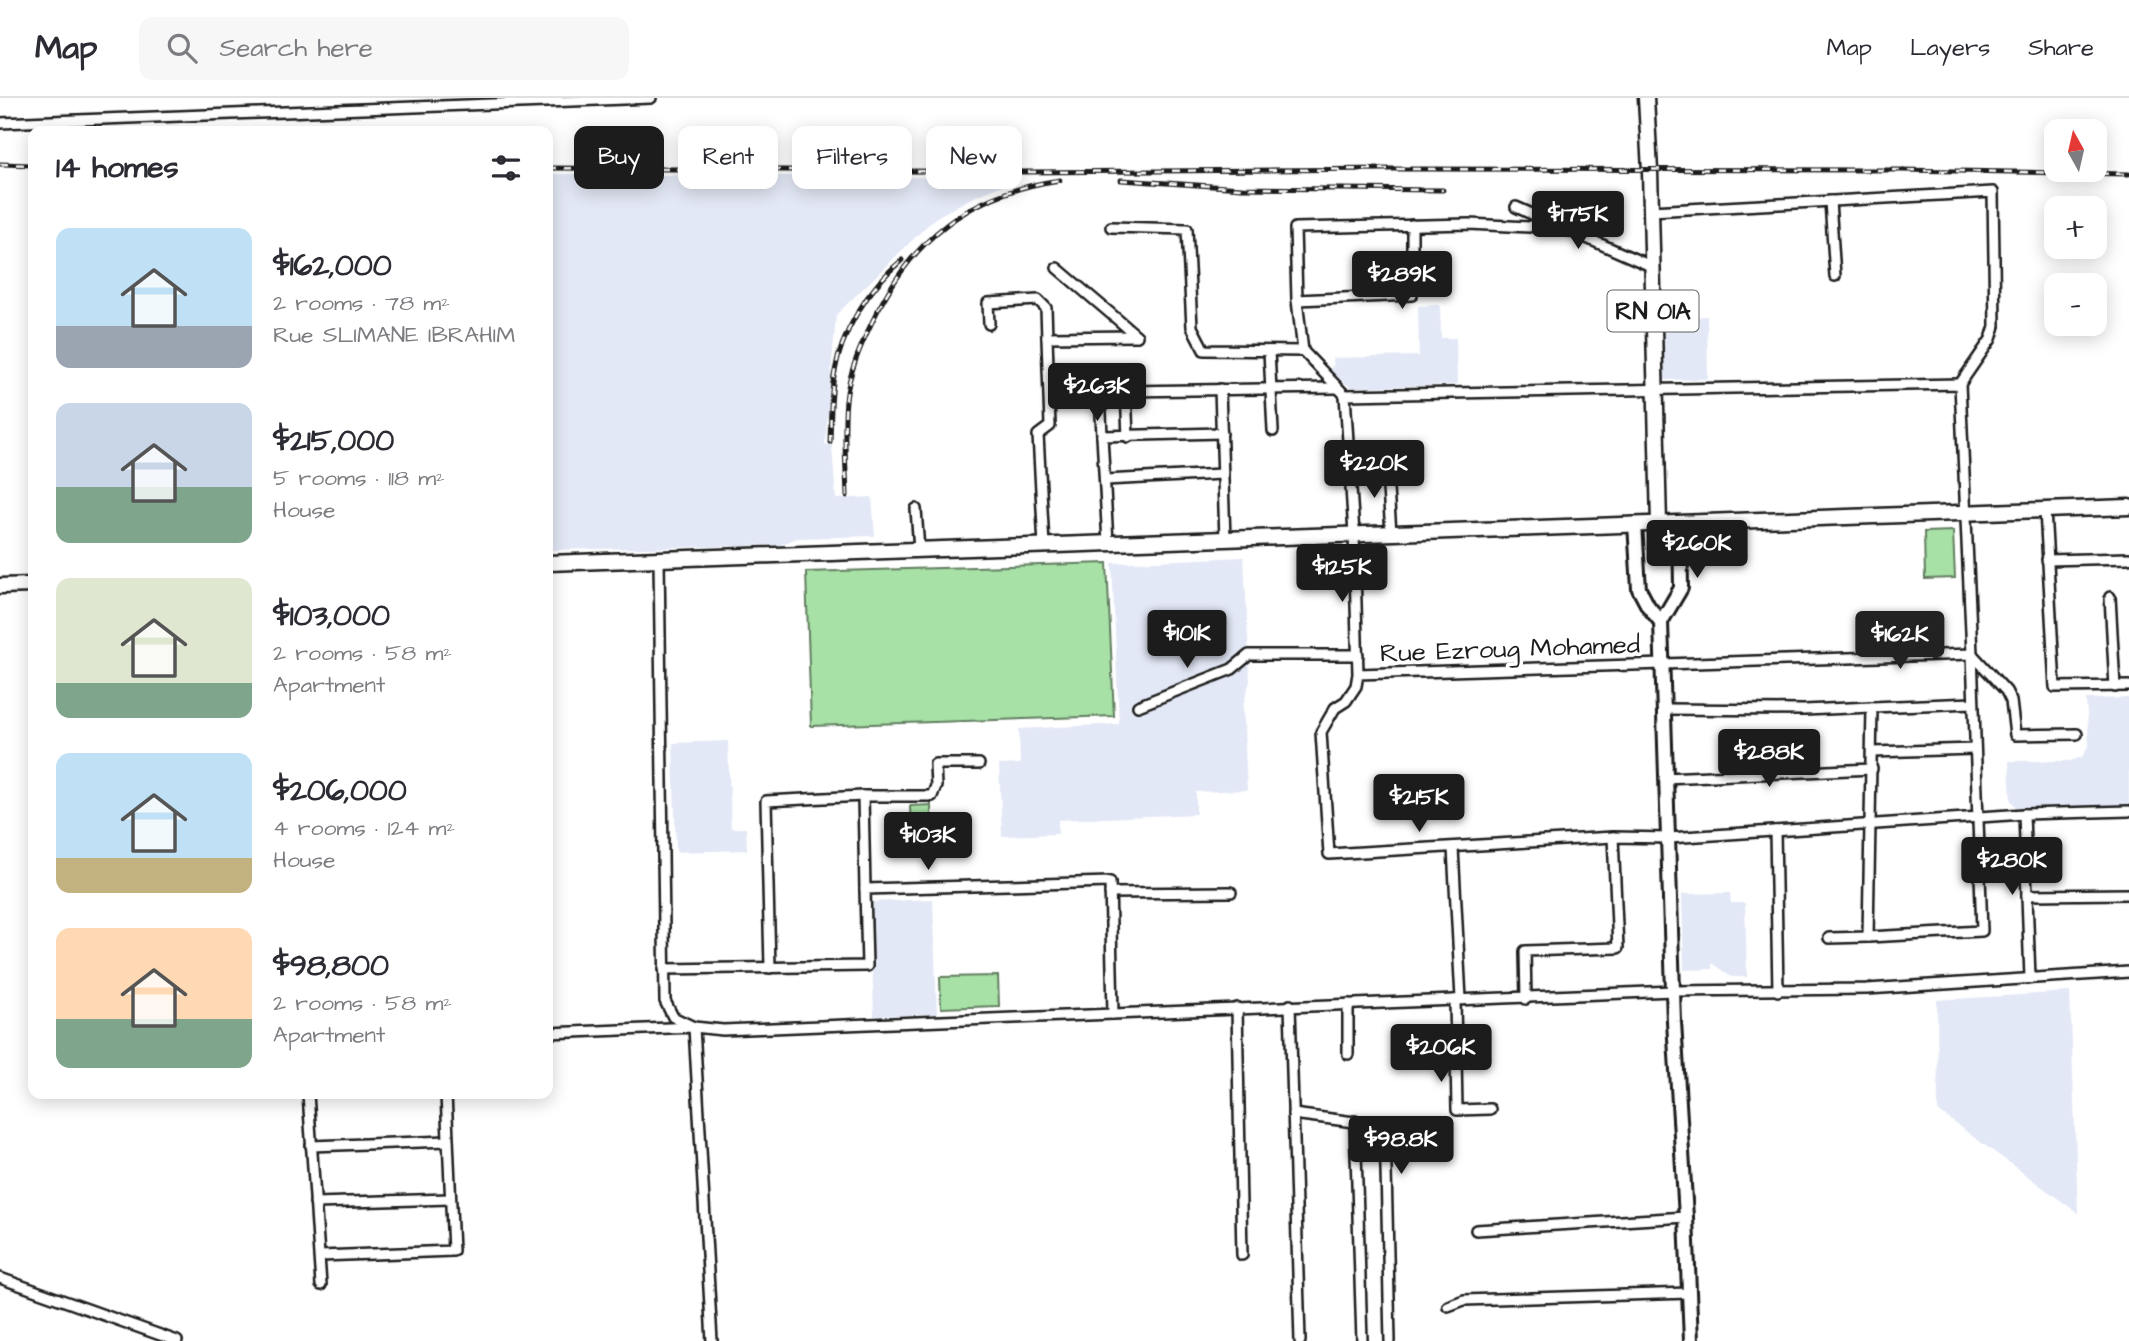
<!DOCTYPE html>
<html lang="en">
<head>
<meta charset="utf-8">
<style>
  body { margin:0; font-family:"Architects Daughter",sans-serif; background:#f7f7f7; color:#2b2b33; height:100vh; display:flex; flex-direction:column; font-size:26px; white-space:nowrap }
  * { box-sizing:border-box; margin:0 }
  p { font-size:23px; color:#7c7c81 }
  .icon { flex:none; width:38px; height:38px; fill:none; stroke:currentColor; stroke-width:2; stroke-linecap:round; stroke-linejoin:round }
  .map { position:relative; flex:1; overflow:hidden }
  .drawer { position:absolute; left:28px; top:28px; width:525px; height:973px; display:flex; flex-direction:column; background:#fff; border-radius:14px; box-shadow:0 4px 18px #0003 }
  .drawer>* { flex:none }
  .hud { position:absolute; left:574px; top:28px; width:665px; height:63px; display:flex; gap:14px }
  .needle { width:46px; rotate:352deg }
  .controls { position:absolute; left:2044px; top:21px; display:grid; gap:14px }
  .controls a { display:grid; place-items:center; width:63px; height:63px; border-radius:14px; background:#fff; box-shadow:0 4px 18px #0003; font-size:35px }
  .price { position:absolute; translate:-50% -60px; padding:0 16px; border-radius:7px; background:#1c1c1c; color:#fff; font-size:23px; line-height:46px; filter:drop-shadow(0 2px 4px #0008) }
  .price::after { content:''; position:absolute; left:50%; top:42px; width:21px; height:16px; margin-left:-10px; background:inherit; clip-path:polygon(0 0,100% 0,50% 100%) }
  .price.current { background:#222; color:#fff }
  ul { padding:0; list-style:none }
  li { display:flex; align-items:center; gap:21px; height:175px; padding:0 28px }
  li span { display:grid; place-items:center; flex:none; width:196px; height:140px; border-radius:14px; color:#555 }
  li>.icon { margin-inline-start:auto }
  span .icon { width:84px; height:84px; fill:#fffc; stroke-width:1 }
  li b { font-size:30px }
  h2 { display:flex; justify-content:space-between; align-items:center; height:84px; padding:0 28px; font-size:30px }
  .chip { padding:0 24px; border-radius:14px; background:#fff; box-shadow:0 4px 18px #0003; font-size:24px; line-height:63px }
  .chip.current { background:#1c1c1c; color:#fff }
  header { display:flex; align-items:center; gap:42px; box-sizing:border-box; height:98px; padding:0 35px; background:#fff; border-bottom:2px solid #e1e1e2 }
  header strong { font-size:33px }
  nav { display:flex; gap:38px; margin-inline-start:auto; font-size:24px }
  .search { width:490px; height:63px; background:#f7f7f7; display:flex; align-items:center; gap:18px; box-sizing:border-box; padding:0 24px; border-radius:14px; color:#7c7c81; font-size:26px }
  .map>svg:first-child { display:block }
  .built { fill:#e3e8f6 }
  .green { fill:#a7e1a6; stroke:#627e61; stroke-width:2 }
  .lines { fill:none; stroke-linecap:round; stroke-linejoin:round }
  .minor-casing { stroke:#1c1c1c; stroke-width:14 }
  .secondary-casing { stroke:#1c1c1c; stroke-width:18 }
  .primary-casing { stroke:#1c1c1c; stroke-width:19 }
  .minor { stroke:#fff; stroke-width:9 }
  .secondary { stroke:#fff; stroke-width:12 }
  .primary { stroke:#fff; stroke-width:14 }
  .rail-casing { stroke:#1c1c1c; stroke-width:5 }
  .rail { stroke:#fff; stroke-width:2.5; stroke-dasharray:8; stroke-linecap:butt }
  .labels { text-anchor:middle; stroke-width:7; stroke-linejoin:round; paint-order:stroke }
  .shield { fill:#fff; stroke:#606060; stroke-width:2 }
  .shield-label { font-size:24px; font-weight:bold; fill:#1c1c1c }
  .street-label { font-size:26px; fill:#1c1c1c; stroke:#fff }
</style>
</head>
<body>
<header>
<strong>Map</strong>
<div class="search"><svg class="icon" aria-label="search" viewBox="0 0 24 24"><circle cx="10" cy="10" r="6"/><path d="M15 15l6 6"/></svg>Search here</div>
<nav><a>Map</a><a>Layers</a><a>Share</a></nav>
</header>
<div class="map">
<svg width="2129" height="1243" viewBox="0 0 2129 1243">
  <rect width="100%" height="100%" fill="#fff"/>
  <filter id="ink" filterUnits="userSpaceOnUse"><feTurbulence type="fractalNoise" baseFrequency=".0143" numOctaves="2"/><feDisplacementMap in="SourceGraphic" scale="14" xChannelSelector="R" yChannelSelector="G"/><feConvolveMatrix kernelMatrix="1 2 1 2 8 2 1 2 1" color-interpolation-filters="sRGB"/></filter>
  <g filter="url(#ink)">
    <g class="built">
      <polygon points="548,76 1000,80 1005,86 971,100 935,120 836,217 825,346 832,348 836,401 872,399 875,438 797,440 780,447 548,452"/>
      <polygon points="1440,207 1441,240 1456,240 1457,287 1350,289 1329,272 1334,266 1332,260 1419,258 1418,208"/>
      <polygon points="1707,218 1708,281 1662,282 1659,222"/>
      <polygon points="1244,459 1250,583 1243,608 1247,692 1196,694 1196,716 1058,722 1058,736 1002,738 999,667 1020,666 1019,631 1119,626 1112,465"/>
      <polygon points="2129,600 2129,711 2018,711 2011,703 2009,663 2070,663 2082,659 2089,647 2086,601"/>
      <polygon points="728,643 731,730 746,730 747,752 676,754 673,645"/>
      <polygon points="1730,795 1731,805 1745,805 1747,879 1731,879 1712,865 1712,871 1684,872 1682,796"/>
      <polygon points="933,801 937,916 874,918 870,804"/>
      <polygon points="2070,894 2078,1115 1938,1013 1937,902"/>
    </g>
    <g class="green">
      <polygon points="1953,433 1955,480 1925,481 1924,434"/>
      <polygon points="1107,465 1114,618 811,628 806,474"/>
      <polygon points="931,707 932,746 918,746 917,731 911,731 910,708"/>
      <polygon points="998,878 999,908 941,910 940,879"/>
    </g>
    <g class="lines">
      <g class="minor-casing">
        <g id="minor">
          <polyline points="0,25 651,0"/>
          <polyline points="1830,103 1835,178"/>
          <polyline points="1516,109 1653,169"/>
          <polyline points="1651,113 1993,94 1995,228 1991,241 1960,286"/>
          <polyline points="1111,129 1187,131 1192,229 1204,252 1303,253"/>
          <polyline points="1057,170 1137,238"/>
          <polyline points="1297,202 1412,197 1412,127"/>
          <polyline points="989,226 988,205 1038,202 1046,210 1050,328 1038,337 1044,448"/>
          <polyline points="1047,239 1136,238"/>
          <polyline points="1269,253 1273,333"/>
          <polyline points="1220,291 1225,441"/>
          <polyline points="1345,297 1303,253 1297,202 1295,130 1469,126 1529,129 1544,122"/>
          <polyline points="1102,338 1100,293 1126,293"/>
          <polyline points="1128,339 1126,293 1337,290"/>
          <polyline points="1350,377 1387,376 1391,435"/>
          <polyline points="1105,382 1222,376"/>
          <polyline points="916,411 919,452"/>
          <polyline points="2045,412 2055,589 2129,588"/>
          <polyline points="1108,445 1102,338 1222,335"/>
          <polyline points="659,461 665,903 673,919 694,929 723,932 1673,893 1867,891 2129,874"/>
          <polyline points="2047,462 2129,460"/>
          <polyline points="2110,499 2115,589"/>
          <polyline points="1972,556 1982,833 1868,839 1872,609 1973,605"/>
          <polyline points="1972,556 2006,593 2011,603 2015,637 2077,636"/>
          <polyline points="1358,576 1972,556 1960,286 1345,297 1354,436 1358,576 1356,588 1346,603 1335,610 1321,634 1329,756 1613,739 1669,740 2024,716 2129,713"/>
          <polyline points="1138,608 1232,571 1249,557 1358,557"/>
          <polyline points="1664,611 1804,612 1872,609"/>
          <polyline points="1872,654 1975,651"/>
          <polyline points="1664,680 1872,671"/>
          <polyline points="863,698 932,698 936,688 935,666 979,666"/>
          <polyline points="2024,716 2030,880"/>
          <polyline points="1775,733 1778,893"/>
          <polyline points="1453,750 1461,901"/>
          <polyline points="1110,795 1231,794"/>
          <polyline points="2027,797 2129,796"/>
          <polyline points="1829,840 1868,839"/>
          <polyline points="770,870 766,703 863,698 865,791"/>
          <polyline points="664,871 867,868 865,791 1110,784 1113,916"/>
          <polyline points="1526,901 1525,853 1618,850 1613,739"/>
          <polyline points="1455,902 1457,1012 1490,1011"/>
          <polyline points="1290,907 1300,1243"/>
          <polyline points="1237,910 1242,1157"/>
          <polyline points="548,935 694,929 712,1243"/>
          <polyline points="1348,956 1348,906"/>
          <polyline points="308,996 321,1187"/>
          <polyline points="1293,1016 1385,1028 1390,1243"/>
          <polyline points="1355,1023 1362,1243"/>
          <polyline points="311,1048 448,1043"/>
          <polyline points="315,1105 450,1101"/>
          <polyline points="1476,1132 1686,1119"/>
          <polyline points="320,1158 453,1153 446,996"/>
          <polyline points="0,1180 177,1243"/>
          <polyline points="1448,1208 1464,1202 1689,1195"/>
        </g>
      </g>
      <g class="secondary-casing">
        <g id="secondary">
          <polyline points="1635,426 1639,491 1648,508 1661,524 1674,924 1686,1119 1691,1243"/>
          <polyline points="1661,524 1681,490 1680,425"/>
        </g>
      </g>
      <g class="primary-casing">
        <g id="primary">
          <polyline points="1646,0 1650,73 1659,426"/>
          <polyline points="548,465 2129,409"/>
          <polyline points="0,488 33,487"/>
        </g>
      </g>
      <use href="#minor" class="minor"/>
      <use href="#secondary" class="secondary"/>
      <use href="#primary" class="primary"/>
      <g class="rail-casing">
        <g id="rail">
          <polyline points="0,66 33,67"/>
          <polyline points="548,70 1027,74 1393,71 1900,72 2129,76"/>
          <polyline points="1121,82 1242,90 1443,92"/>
          <path d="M830,344C831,322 830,300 834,278C841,234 868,190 902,162"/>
          <path d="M847,398C846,366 843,334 846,302C849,274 861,247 873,222C913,139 970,95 1060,82"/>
        </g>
      </g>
      <use href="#rail" class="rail"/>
    </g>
  </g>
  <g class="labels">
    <rect class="shield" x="1607.5" y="192.5" width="91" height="41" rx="5"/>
    <g class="shield-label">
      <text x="1653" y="221">RN 01A</text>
    </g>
    <g class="street-label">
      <text transform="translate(1510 550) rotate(-2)" y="9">Rue Ezroug Mohamed</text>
    </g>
  </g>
</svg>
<div class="controls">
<a><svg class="needle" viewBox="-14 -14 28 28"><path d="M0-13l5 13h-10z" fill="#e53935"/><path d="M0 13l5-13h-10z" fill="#7c7c81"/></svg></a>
<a>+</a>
<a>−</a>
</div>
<b class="price" style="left:1578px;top:153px">$175K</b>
<b class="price" style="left:1402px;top:213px">$289K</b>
<b class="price" style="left:1097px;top:325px">$263K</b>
<b class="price" style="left:1374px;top:402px">$220K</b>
<b class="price" style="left:1697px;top:482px">$260K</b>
<b class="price" style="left:1342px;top:506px">$125K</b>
<b class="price" style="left:1187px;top:572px">$101K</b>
<b class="price current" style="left:1900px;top:573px">$162K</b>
<b class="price" style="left:1769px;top:691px">$288K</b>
<b class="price" style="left:1419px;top:736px">$215K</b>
<b class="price" style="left:928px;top:774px">$103K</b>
<b class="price" style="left:2012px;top:799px">$280K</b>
<b class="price" style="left:1441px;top:986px">$206K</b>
<b class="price" style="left:1401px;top:1078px">$98.8K</b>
<div class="hud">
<a class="chip current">Buy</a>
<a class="chip">Rent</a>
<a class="chip">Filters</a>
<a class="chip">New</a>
</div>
<section class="drawer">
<h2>14 homes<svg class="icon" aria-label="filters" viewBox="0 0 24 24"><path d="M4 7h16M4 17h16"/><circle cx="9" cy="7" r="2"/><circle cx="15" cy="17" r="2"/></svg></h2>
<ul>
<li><span style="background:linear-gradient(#bfe0f5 70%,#9aa5b1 0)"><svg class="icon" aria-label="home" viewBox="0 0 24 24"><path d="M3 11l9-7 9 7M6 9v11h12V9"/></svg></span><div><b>$162,000</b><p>2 rooms · 78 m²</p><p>Rue SLIMANE IBRAHIM</p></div></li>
<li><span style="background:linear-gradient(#c9d6e8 60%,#7fa58c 0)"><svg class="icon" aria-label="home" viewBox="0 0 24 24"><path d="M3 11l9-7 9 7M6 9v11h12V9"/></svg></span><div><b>$215,000</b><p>5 rooms · 118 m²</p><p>House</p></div></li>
<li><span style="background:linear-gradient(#dfe7d0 75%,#7fa58c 0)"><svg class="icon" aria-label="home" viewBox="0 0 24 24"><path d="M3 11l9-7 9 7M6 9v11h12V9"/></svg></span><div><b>$103,000</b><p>2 rooms · 58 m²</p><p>Apartment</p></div></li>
<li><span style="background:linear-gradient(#bfe0f5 75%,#c2b280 0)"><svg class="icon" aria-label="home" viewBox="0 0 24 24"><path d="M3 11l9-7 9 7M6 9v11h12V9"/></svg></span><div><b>$206,000</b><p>4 rooms · 124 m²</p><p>House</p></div></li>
<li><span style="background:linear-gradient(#ffd9b3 65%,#7fa58c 0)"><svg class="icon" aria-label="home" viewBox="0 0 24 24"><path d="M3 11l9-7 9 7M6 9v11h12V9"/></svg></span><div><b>$98,800</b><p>2 rooms · 58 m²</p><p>Apartment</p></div></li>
</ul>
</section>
</div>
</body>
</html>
